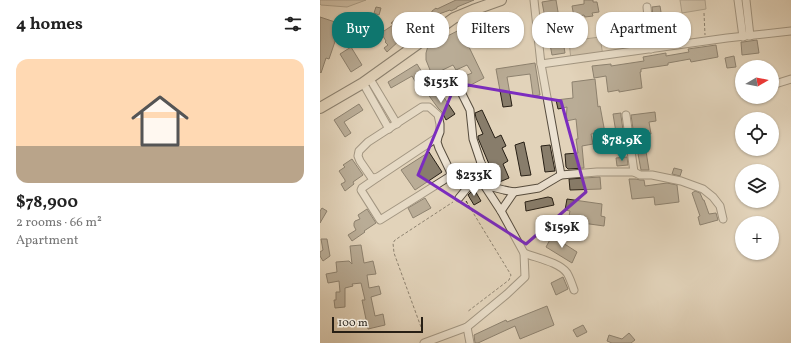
<!DOCTYPE html>
<html lang="en">
<head>
<meta charset="utf-8">
<style>
  body { margin:0; font-family:Vollkorn,serif; background:#f2f2f2; color:#222; height:100vh; display:flex; flex-direction:column; font-size:15px; white-space:nowrap }
  * { box-sizing:border-box; margin:0 }
  p { font-size:13px; color:#767676 }
  .icon { flex:none; width:22px; height:22px; fill:none; stroke:currentColor; stroke-width:2; stroke-linecap:round; stroke-linejoin:round }
  .map { position:relative; flex:1; overflow:hidden }
  .side { display:flex; flex-direction:column; background:#fff; width:320px }
  .side>* { flex:none }
  .guide { position:absolute; left:12px; top:12px; width:380px; height:36px; display:flex; gap:8px }
  .needle { width:26px; rotate:80deg }
  .tools { position:absolute; left:415px; top:60px; display:grid; gap:8px }
  .tools a { display:grid; place-items:center; width:44px; height:44px; border-radius:50%; background:#fff; box-shadow:0 1px 3px #0004; font-size:20px }
  .scale { position:absolute; left:12px; bottom:10px; width:91px; box-sizing:border-box; padding-left:4px; border:2px solid #271f15; border-top:0; font-size:11px; line-height:14px; white-space:nowrap; color:#271f15; -webkit-text-stroke:3px #ece2d2; paint-order:stroke }
  .price { position:absolute; translate:-50% -34px; padding:0 9px; border-radius:8px; background:#fff; color:#222; font-size:13px; line-height:26px; filter:drop-shadow(0 1px 2px #0008) }
  .price::after { content:''; position:absolute; left:50%; top:24px; width:12px; height:9px; margin-left:-6px; background:inherit; clip-path:polygon(0 0,100% 0,50% 100%) }
  .price.on { background:#0f766e; color:#fff }
  ul { padding:0; list-style:none }
  li { display:grid; align-content:center; gap:8px; height:212px; padding:0 16px }
  li+li { border-top:1px solid #e0e0e0 }
  li span { display:grid; place-items:center; height:124px; border-radius:12px; color:#555 }
  li>.icon { margin-inline-start:auto }
  span .icon { width:72px; height:72px; fill:#fffc; stroke-width:1 }
  li b { font-size:17px }
  h2 { display:flex; justify-content:space-between; align-items:center; height:48px; padding:0 16px; font-size:17px }
  .pill { padding:0 14px; border-radius:16px; background:#fff; box-shadow:0 1px 3px #0004; font-size:14px; line-height:36px }
  .pill.on { background:#0f766e; color:#fff }
  main { display:flex; flex:1; min-height:0 }
  .map>svg:first-child { display:block }
  .green { fill:#c2b49e; stroke:#746a5a }
  .building { fill:#887d6b; stroke:#271f15 }
  .lines { fill:none; stroke-linecap:round; stroke-linejoin:round }
  .minor-casing { stroke:#564c3e; stroke-width:9 }
  .highway-casing { stroke:#271f15; stroke-width:12 }
  .path { stroke:#271f15; stroke-width:1; stroke-dasharray:3 2; stroke-linecap:butt }
  .minor { stroke:#ece2d2; stroke-width:7 }
  .highway { stroke:#e2d3ba; stroke-width:10 }
  .marked { fill:none; stroke:#7b2cbf; stroke-width:3; stroke-linejoin:round }
</style>
</head>
<body>
<main>
<section class="side">
<h2>4 homes<svg class="icon" aria-label="filters" viewBox="0 0 24 24"><path d="M4 7h16M4 17h16"/><circle cx="9" cy="7" r="2"/><circle cx="15" cy="17" r="2"/></svg></h2>
<ul>
<li><span style="background:linear-gradient(#ffd9b3 70%,#b9a48a 0)"><svg class="icon" aria-label="home" viewBox="0 0 24 24"><path d="M3 11l9-7 9 7M6 9v11h12V9"/></svg></span><div><b>$78,900</b><p>2 rooms · 66 m²</p><p>Apartment</p></div></li>
</ul>
</section>
<div class="map">
<svg width="471" height="343" viewBox="0 0 471 343">
  <rect width="100%" height="100%" fill="#e2d3ba"/>
  <filter id="stains"><feTurbulence type="fractalNoise" baseFrequency=".005" numOctaves="4"/><feColorMatrix values="0 0 0 0 .2 0 0 0 0 .09 0 0 0 0 .02 0 0 0 .5 -.17"/></filter>
  <radialGradient id="worn" r=".72"><stop offset=".6" stop-color="#630" stop-opacity="0"/><stop offset="1" stop-color="#630" stop-opacity=".3"/></radialGradient>
  <g class="green">
    <polygon points="0,0 46,0 27,7 1,5 0,4"/>
    <polygon points="360,0 385,0 386,9 362,13"/>
    <polygon points="280,37 283,56 251,60 249,41"/>
  </g>
  <g class="building">
    <polygon points="136,0 154,0 137,7 137,8 131,11 130,10 119,14 120,15 110,21 111,22 90,39 91,41 86,45 81,39 67,52 64,48 68,45 65,42 66,41 61,33 73,25 71,23 84,13 87,20 90,18 94,26 106,17 105,16 112,12 112,11 116,8 117,9"/>
    <polygon points="234,0 236,0 245,53 232,55 222,2"/>
    <polygon points="264,0 273,0 273,2 277,2 279,12 272,13 273,16 265,17 264,15 254,17 252,6 264,4"/>
    <polygon points="340,6 342,18 341,18 342,32 335,33 332,7"/>
    <polygon points="56,7 61,8 59,15 54,13"/>
    <polygon points="0,17 21,24 9,59 6,58 1,73 0,72"/>
    <polygon points="36,17 46,31 39,39 28,23"/>
    <polygon points="147,26 155,41 148,45 164,78 145,88 140,78 152,73 147,65 136,70 133,65 112,75 106,60 106,53 108,46"/>
    <polygon points="437,40 439,53 422,55 421,42 423,42"/>
    <polygon points="396,45 398,57 371,62 370,59 348,63 348,65 321,69 321,72 320,72 322,88 299,92 299,90 288,92 286,76 274,78 272,66 291,64 291,66 324,61 323,57 346,53 346,56 369,52 368,49"/>
    <polygon points="31,47 42,65 31,72 20,54"/>
    <polygon points="414,56 416,67 407,68 405,58"/>
    <polygon points="215,63 220,95 213,96 210,74 187,77 192,106 183,107 176,69"/>
    <polygon points="97,64 108,82 99,88 92,76 71,88 68,82"/>
    <polygon points="275,79 278,107 280,106 285,133 271,134 273,144 262,146 264,168 248,169 246,167 245,154 258,153 256,139 258,139 256,119 246,121 247,107 238,109 236,100 253,98 252,82"/>
    <polygon points="111,90 113,90 115,93 119,90 135,114 126,120 122,112 118,108 107,93"/>
    <polygon points="39,104 43,110 24,122 31,133 25,137 14,120"/>
    <polygon points="162,110 175,138 181,135 186,146 182,148 188,161 183,164 189,178 177,183 158,138 158,136 163,134 156,118 155,113"/>
    <polygon points="335,112 336,121 329,122 331,134 322,135 323,145 325,145 329,170 321,170 316,143 315,143 311,115"/>
    <polygon points="301,113 301,116 305,144 298,145 293,114"/>
    <polygon points="204,142 211,175 201,176 195,145"/>
    <polygon points="230,145 235,171 225,172 221,146"/>
    <polygon points="109,152 122,172 95,190 81,170"/>
    <polygon points="307,157 308,165 297,166 296,158"/>
    <polygon points="32,159 43,175 33,182 34,184 25,191 21,184 25,182 25,180 19,171 25,167 23,165"/>
    <polygon points="354,168 362,170 360,176 352,174"/>
    <polygon points="280,177 281,189 250,190 249,179"/>
    <polygon points="309,179 316,179 320,180 324,180 325,186 347,183 357,185 359,202 335,205 334,197 312,199"/>
    <polygon points="154,189 161,201 154,205 148,195"/>
    <polygon points="375,191 380,193 383,200 384,200 389,214 396,213 398,220 380,225 378,217 380,216 372,193"/>
    <polygon points="228,197 232,198 234,205 206,211 205,202"/>
    <polygon points="105,198 111,208 93,218 88,208"/>
    <polygon points="247,199 282,204 281,216 285,217 284,226 248,221 250,211 245,210"/>
    <polygon points="2,208 7,211 0,223 0,211"/>
    <polygon points="47,209 56,223 44,231 45,232 32,241 28,235 36,230 34,226 34,223 35,221 40,219 38,215"/>
    <polygon points="232,236 257,252 252,263 226,247"/>
    <polygon points="1,239 7,239 10,256 3,261 0,256 0,252 3,250"/>
    <polygon points="41,245 44,263 53,261 56,274 47,275 49,288 59,286 61,294 51,297 55,316 63,314 65,325 48,329 42,300 45,300 41,283 32,284 33,286 25,288 25,307 15,308 14,300 16,300 16,292 20,292 19,281 8,283 6,274 17,272 16,262 29,261 32,264 30,246"/>
    <polygon points="243,277 248,289 236,295 231,283"/>
    <polygon points="227,306 234,325 200,339 195,326 158,343 155,343 154,335 186,320 187,322"/>
    <polygon points="263,325 267,332 257,337 253,330"/>
    <polygon points="309,333 315,340 311,343 292,343 287,341 289,335 302,339"/>
  </g>
  <g class="lines">
    <g class="minor-casing">
      <g id="minor">
        <polyline points="214,0 221,64 241,175"/>
        <polyline points="418,0 423,37"/>
        <polyline points="426,0 430,36"/>
        <polyline points="327,7 331,49"/>
        <polyline points="221,64 407,38 471,31"/>
        <polyline points="50,79 77,124"/>
        <polyline points="43,83 69,129"/>
        <polyline points="452,85 471,79"/>
        <polyline points="140,90 150,110 153,139 161,163 172,187"/>
        <polyline points="306,115 314,172"/>
        <polyline points="118,137 58,177 54,178 51,177 40,161 38,156 39,151 48,142 102,107 109,107 118,115 120,124 120,132 118,137 117,142 119,148 132,175 142,180 152,182 184,190 194,192 219,188 241,175 277,172 314,172 320,175 332,175 361,181 383,189 393,197 400,206 403,219"/>
        <polyline points="58,177 42,188 41,190 60,220 132,175"/>
        <polyline points="139,198 152,182 161,163"/>
        <polyline points="181,211 194,192"/>
        <path d="M204,253C216,258 239,262 247,273C250,278 252,284 254,290"/>
        <polyline points="147,327 150,343"/>
        <polyline points="104,343 147,327 187,294 205,277 204,253 181,211 164,185"/>
      </g>
    </g>
    <g class="highway-casing">
      <polyline id="highway" points="0,108 43,83 134,18 153,10 181,0"/>
    </g>
    <g class="path">
      <polyline points="384,13 385,35"/>
      <polyline points="146,201 191,275 189,280 147,312"/>
      <polyline points="101,327 74,253 73,243 75,240 133,202"/>
    </g>
    <use href="#minor" class="minor"/>
    <use href="#highway" class="highway"/>
  </g>
  <path d="M0 0H471V343H0ZM136,83L241,101L266,192L206,244L98,175Z" fill="#e2d3ba" fill-opacity=".55" fill-rule="evenodd"/>
  <path class="marked" d="M136,83L241,101L266,192L206,244L98,175Z"/>
  <rect width="100%" height="100%" filter="url(#stains)"/>
  <rect width="100%" height="100%" fill="url(#worn)"/>
</svg>
<div class="tools">
<a><svg class="needle" viewBox="-14 -14 28 28"><path d="M0-13l5 13h-10z" fill="#e53935"/><path d="M0 13l5-13h-10z" fill="#767676"/></svg></a>
<a><svg class="icon" aria-label="locate" viewBox="0 0 24 24"><circle cx="12" cy="12" r="6"/><path d="M12 2v4M12 18v4M2 12h4M18 12h4"/></svg></a>
<a><svg class="icon" aria-label="layers" viewBox="0 0 24 24"><path d="M12 4l9 5-9 5-9-5zM3 14l9 5 9-5"/></svg></a>
<a>+</a>
</div>
<div class="scale">100 m</div>
<b class="price" style="left:121px;top:104px">$153K</b>
<b class="price on" style="left:302px;top:162px">$78.9K</b>
<b class="price" style="left:154px;top:197px">$233K</b>
<b class="price" style="left:242px;top:249px">$159K</b>
<div class="guide">
<a class="pill on">Buy</a>
<a class="pill">Rent</a>
<a class="pill">Filters</a>
<a class="pill">New</a>
<a class="pill">Apartment</a>
</div>
</div>
</main>
</body>
</html>
